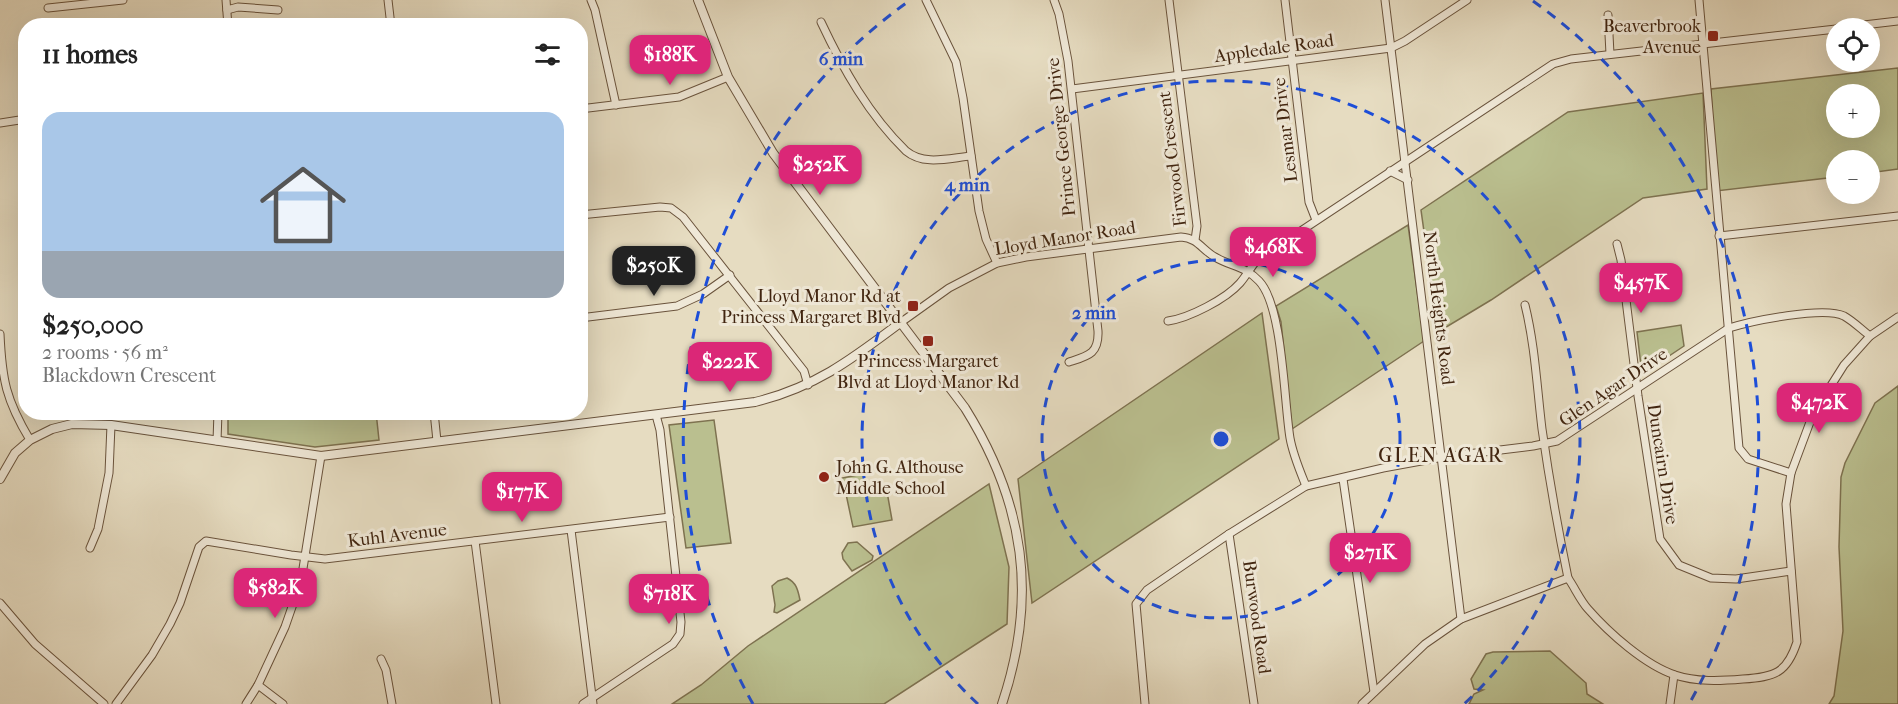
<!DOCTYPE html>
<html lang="en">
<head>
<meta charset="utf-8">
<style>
  body { margin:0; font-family:"IM FELL French Canon",serif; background:#f6f6f6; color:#222; height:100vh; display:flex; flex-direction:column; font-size:22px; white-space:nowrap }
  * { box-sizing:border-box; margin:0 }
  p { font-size:20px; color:#767676 }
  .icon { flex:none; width:33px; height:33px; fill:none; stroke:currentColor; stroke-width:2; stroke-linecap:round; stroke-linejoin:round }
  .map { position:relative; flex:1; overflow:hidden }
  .side { position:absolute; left:18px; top:18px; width:570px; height:402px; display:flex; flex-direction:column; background:#fff; border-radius:24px; box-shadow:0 6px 24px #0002 }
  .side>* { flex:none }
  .buttons { position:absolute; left:1826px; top:18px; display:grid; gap:12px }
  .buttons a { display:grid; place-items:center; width:54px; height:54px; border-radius:50%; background:#fff; box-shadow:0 6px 24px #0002; font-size:30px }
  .price { position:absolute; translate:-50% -51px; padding:0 14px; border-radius:12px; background:#db2777; color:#fff; font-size:20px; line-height:39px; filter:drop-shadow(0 2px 3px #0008) }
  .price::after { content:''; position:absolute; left:50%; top:36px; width:18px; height:14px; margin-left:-9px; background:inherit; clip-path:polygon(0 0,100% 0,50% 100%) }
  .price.current { background:#222; color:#fff }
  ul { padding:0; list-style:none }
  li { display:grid; align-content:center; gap:12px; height:318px; padding:0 24px }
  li+li { border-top:2px solid #e0e0e0 }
  li span { display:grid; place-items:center; height:186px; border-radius:18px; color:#555 }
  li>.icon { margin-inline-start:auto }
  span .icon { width:108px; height:108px; fill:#fffc; stroke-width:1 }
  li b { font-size:26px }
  h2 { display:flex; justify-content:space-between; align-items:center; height:72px; padding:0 24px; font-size:26px }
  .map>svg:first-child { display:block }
  .green { fill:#babf8f; stroke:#7e7250; stroke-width:1.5; fill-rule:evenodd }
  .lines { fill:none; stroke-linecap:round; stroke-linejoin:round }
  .minor-casing { stroke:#6a533c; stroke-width:9 }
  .tertiary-casing { stroke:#6a533c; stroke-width:10 }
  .minor { stroke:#efe8d7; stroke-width:7 }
  .tertiary { stroke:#efe8d7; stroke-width:8 }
  .ring { fill:none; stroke:#1d4ed8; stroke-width:3; stroke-dasharray:10 8 }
  .poi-dot { fill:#8f2418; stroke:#efe8d7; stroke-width:2 }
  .labels { text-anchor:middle; stroke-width:6; stroke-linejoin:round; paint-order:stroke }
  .poi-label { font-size:18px; fill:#412510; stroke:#efe8d7; text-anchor:end }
  .street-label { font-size:18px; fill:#412510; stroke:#efe8d7 }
  .neighbourhood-label { font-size:20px; letter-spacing:1.5px; fill:#412510; stroke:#efe8d7 }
  .centre { fill:#1d4ed8; stroke:#efe8d7; stroke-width:3 }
  .ring-label { font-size:18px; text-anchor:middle; font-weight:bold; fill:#1d4ed8; stroke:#efe8d7; stroke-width:6; stroke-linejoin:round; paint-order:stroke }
</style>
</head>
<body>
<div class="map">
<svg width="1898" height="704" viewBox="0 0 1898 704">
  <rect width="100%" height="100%" fill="#e6dcc1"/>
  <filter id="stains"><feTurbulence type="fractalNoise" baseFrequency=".00333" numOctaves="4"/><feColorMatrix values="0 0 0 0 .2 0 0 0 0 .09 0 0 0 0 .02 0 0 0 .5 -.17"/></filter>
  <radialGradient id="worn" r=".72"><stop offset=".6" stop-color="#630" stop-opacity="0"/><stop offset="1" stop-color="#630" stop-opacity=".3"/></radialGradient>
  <g class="green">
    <path d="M1898,68V169L1869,173V160H1836V177L1716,191L1711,89ZM1836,94H1869V128H1836Z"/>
    <polygon points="1703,93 1707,189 1643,198 1491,300 1438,332 1421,210 1568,112"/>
    <polygon points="1408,225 1424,341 1292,429 1281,322 1276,306"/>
    <polygon points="1262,313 1279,439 1032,603 1018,479"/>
    <polygon points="1681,325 1684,346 1645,372 1641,366 1637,332"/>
    <polygon points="1898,386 1898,704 1829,704 1834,696 1843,631 1839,547 1841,477 1845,463 1875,403"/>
    <polygon points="376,412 379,440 315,447 228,434 228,413"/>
    <polygon points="714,420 731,543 686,548 669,425"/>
    <polygon points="863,474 865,486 844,490 842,478"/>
    <polygon points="989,484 1009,567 1007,624 884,704 672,704 701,685 748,646"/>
    <polygon points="886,486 892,520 853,527 846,494"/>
    <polygon points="857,542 873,556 872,560 852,571 843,559 842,553 848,543"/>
    <path d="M787,578C797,583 798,591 800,600L777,613L774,612L775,605L772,586L778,581Z"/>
    <polygon points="1550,651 1586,683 1587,694 1603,704 1469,704 1474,694 1483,690 1474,689 1471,679 1486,654 1493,652"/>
  </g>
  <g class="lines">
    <g class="minor-casing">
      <g id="minor">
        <polyline points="226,0 228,26"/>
        <polyline points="388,0 391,26"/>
        <polyline points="591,0 595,10 616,105"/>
        <polyline points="926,0 956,62 963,98 979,211 986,239 997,263"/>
        <path d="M1054,0L1059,14L1068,61L1098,331C1099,354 1088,356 1069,362"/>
        <polyline points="1169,0 1197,226 1195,240"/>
        <polyline points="1285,0 1309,202 1316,220"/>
        <polyline points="1385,0 1461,619"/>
        <polyline points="1699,0 1739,448 1748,459 1791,473"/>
        <polyline points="48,8 123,0"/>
        <polyline points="227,10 238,7 278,10"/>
        <polyline points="1608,15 1610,54"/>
        <path d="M821,22C843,69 869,115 906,151C924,166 949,158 971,156"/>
        <polyline points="1838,28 1898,21"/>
        <polyline points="1072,89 1391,48 1405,41 1467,0"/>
        <polyline points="580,109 679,97 728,77"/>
        <polyline points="0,123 26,119"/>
        <polyline points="1390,171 1408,180"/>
        <polyline points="580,215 660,207 671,208 683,217 804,371 808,385"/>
        <polyline points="1719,236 1898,216"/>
        <polyline points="1617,244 1621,260 1638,396 1660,539 1679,565 1711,578 1736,579 1791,571"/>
        <path d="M1525,305C1535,345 1537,388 1542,429C1549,478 1558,529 1568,578"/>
        <polyline points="580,318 677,306 703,294 730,275"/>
        <path d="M1168,321C1189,318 1226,299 1240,283C1246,276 1251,267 1257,260L1553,64L1571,59L1836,29"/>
        <path d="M900,323L949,288L997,263L1026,257L1181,237C1198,238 1202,250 1215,257C1232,267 1245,266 1259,281C1283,306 1284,402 1290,438C1293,455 1300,471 1306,486"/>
        <path d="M0,334C2,380 6,400 30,440"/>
        <polyline points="434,412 437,441"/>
        <polyline points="217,441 218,412"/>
        <polyline points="1343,479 1374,692"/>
        <polyline points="571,530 593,704"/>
        <polyline points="1229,534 1254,704"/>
        <polyline points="475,541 496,704"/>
        <polyline points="90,548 98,529 109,473 111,425"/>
        <polyline points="0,603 35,644 104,704"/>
        <polyline points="381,659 386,670 392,704"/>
        <polyline points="258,685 283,704"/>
        <polyline points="116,704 152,655 170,624 180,603 199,547 206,541 291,555 325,559 670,517"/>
        <polyline points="246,704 258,685 285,627 301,581 321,456"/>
        <polyline points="583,704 673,644 680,634 681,622 660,430 656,415"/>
        <path d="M1145,704L1136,604L1147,590L1229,534L1306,486L1383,468L1443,457L1533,446L1557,441L1729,328C1751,321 1824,306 1844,316C1853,321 1862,330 1870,336"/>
        <path d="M1362,704L1425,644L1461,619L1568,578C1575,588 1580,600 1588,609C1609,633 1645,665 1675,675C1696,682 1720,681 1743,679C1775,677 1787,673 1797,642L1786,504L1791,473L1813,414L1844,365L1870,336L1898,317"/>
        <polyline points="1670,704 1674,675"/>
      </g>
    </g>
    <g class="tertiary-casing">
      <g id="tertiary">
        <path d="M698,0L728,77L773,153L965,408C1025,504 1038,597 1002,704"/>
        <path d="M0,479L15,453L30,440L52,429L72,424L111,425L321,456L755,402C816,387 852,359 900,323"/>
      </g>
    </g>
    <use href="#minor" class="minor"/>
    <use href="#tertiary" class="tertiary"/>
  </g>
  <g class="ring">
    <circle cx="1221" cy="439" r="179"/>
    <path d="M978 704A359 359 0 1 1 1464 704"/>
    <path d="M753 704A538 538 0 0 1 909 1M1533 1A538 538 0 0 1 1689 704"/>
  </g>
  <g class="poi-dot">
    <rect x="1707" y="30" width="12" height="12" rx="3"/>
    <rect x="907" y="300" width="12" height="12" rx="3"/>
    <rect x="922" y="335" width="12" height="12" rx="3"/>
    <circle cx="824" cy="477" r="6"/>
  </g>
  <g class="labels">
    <g class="poi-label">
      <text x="1701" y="32">Beaverbrook<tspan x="1701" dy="21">Avenue</tspan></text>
      <text x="901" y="302">Lloyd Manor Rd at<tspan x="901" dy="21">Princess Margaret Blvd</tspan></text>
      <text x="928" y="367" text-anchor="middle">Princess Margaret<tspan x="928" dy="21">Blvd at Lloyd Manor Rd</tspan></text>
      <text x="836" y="473" text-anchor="start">John G. Althouse<tspan x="836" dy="21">Middle School</tspan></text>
    </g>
    <g class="street-label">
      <text transform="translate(1274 48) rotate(-8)" y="6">Appledale Road</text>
      <text transform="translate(1285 130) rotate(-97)" y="6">Lesmar Drive</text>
      <text transform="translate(1061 137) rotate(-96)" y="6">Prince George Drive</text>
      <text transform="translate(1172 159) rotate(-97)" y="6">Firwood Crescent</text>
      <text transform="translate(1065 238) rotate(-9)" y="6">Lloyd Manor Road</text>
      <text transform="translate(1439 308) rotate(83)" y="6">North Heights Road</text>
      <text transform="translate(1613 387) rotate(-34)" y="6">Glen Agar Drive</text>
      <text transform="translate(1663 464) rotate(81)" y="6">Duncairn Drive</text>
      <text transform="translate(397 535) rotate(-7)" y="6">Kuhl Avenue</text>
      <text transform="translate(1257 617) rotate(82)" y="6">Burwood Road</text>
    </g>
    <g class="neighbourhood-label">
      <text x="1441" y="462">GLEN AGAR</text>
    </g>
  </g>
  <circle cx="1221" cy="439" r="9" class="centre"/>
  <g class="ring-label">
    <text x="841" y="65">6 min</text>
    <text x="967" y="191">4 min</text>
    <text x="1094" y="319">2 min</text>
  </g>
  <rect width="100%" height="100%" filter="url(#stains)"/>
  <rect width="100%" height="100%" fill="url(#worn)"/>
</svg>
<div class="buttons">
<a><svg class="icon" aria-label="locate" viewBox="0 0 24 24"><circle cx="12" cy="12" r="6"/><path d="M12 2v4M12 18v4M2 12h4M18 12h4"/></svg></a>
<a>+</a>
<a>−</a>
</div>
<b class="price" style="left:670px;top:86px">$188K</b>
<b class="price" style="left:820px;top:196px">$252K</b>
<b class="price" style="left:1273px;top:278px">$468K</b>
<b class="price current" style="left:654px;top:297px">$250K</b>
<b class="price" style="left:1641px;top:314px">$457K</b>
<b class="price" style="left:730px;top:393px">$222K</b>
<b class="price" style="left:1819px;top:434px">$472K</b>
<b class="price" style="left:522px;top:523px">$177K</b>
<b class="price" style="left:1370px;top:584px">$271K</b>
<b class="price" style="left:275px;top:619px">$582K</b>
<b class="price" style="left:669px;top:625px">$718K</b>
<section class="side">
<h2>11 homes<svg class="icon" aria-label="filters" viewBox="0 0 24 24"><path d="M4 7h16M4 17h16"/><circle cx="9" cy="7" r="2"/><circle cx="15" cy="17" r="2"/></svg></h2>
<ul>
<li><span style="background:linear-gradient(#a9c7e8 75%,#9aa5b1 0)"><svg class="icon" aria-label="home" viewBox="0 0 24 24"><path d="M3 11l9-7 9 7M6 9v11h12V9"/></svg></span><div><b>$250,000</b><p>2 rooms · 56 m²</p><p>Blackdown Crescent</p></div></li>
</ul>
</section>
</div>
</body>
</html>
